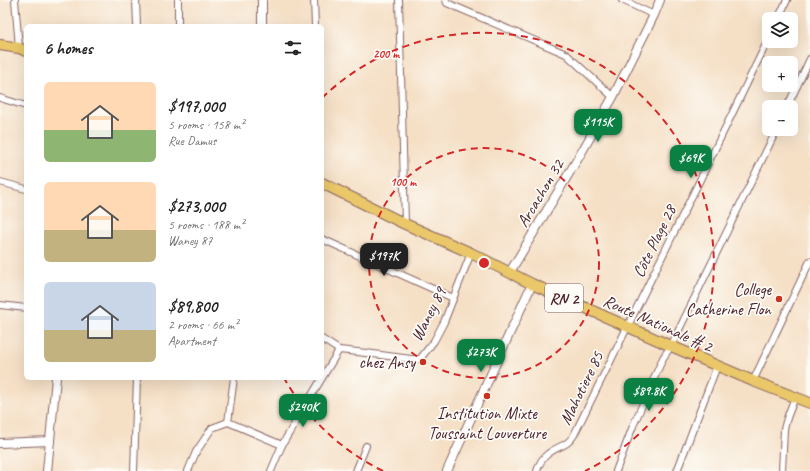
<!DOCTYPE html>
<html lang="en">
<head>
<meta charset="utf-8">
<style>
  body { margin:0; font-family:Caveat,sans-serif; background:#f6f6f6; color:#222; height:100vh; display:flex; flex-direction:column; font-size:15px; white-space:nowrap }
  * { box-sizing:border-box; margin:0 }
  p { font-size:13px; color:#767676 }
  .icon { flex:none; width:22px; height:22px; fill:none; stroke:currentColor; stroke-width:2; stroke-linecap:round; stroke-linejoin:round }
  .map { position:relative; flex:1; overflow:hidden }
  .side { position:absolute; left:24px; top:24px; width:300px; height:356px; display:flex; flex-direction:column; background:#fff; border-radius:6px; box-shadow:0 4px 16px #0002 }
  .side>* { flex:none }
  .buttons { position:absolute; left:762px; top:12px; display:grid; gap:8px }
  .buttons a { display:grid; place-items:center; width:36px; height:36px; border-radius:6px; background:#fff; box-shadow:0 4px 16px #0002; font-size:20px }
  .price { position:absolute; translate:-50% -34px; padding:0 9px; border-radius:8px; background:#0b8043; color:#fff; font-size:13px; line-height:26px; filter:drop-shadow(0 1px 2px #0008) }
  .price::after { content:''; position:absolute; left:50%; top:24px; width:12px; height:9px; margin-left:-6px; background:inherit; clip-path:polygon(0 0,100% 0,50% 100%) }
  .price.active { background:#222; color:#fff }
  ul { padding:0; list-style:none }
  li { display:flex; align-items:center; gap:12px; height:100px; padding:0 20px }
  li span { display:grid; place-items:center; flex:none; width:112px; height:80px; border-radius:6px; color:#555 }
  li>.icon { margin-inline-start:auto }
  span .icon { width:48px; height:48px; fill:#fffc; stroke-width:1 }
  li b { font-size:17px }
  h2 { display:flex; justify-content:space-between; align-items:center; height:48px; padding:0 20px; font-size:17px }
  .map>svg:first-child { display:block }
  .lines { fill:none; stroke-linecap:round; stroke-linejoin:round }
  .minor-casing { stroke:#866261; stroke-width:8 }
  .tertiary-casing { stroke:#866261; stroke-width:10 }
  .primary-casing { stroke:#866261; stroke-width:12 }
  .minor { stroke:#fff; stroke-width:6 }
  .tertiary { stroke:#fff; stroke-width:8 }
  .primary { stroke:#eac769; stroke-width:10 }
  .ring { fill:none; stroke:#d62828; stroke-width:2; stroke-dasharray:7 5 }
  .poi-dot { fill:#c8321e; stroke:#fdfcf7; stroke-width:1.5 }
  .labels { text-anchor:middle; stroke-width:3.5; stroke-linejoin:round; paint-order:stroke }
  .shield { fill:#fdfcf7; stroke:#806168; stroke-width:1 }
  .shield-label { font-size:16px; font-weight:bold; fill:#4a1f2b }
  .street-label { font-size:17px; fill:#4a1f2b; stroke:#fdfcf7 }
  .poi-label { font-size:17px; fill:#4a1f2b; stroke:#fdfcf7; text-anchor:end }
  .centre { fill:#d62828; stroke:#fdfcf7; stroke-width:2 }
  .ring-label { font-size:12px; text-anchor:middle; font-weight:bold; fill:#d62828; stroke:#fdfcf7; stroke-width:3.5; stroke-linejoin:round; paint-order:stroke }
</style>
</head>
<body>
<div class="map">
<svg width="810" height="471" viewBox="0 0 810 471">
  <rect width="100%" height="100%" fill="#fdfcf7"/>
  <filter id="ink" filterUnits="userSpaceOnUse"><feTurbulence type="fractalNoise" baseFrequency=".025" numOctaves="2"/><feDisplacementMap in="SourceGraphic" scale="8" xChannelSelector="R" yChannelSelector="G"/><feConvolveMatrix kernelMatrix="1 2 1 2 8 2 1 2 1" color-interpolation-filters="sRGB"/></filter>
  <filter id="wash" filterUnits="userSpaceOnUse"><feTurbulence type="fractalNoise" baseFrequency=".012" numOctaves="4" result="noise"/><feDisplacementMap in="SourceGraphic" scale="16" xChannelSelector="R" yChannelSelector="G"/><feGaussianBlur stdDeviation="0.9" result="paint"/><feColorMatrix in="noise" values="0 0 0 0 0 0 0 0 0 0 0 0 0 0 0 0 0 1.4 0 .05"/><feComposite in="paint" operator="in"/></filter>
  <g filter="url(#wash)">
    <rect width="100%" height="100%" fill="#f5dfc5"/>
  </g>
  <g filter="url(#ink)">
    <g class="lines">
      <g class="minor-casing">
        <g id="minor">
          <polyline points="15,0 19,48"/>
          <polyline points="136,0 137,26"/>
          <polyline points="314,0 315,26"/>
          <polyline points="399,0 405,224"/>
          <polyline points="446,0 447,3 566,54 613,97"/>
          <polyline points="622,0 654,15"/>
          <polyline points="778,19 787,0"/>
          <polyline points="178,26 178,0"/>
          <polyline points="0,98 26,106"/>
          <polyline points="787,107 810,59"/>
          <polyline points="0,182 26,189"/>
          <polyline points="322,239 453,298"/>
          <polyline points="0,305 26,308"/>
          <polyline points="322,339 339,350 358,352 411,359 420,359 434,341 444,322 471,253"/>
          <polyline points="322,378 339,350"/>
          <polyline points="753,381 810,261"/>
          <polyline points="228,422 282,445"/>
          <polyline points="134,471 137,378"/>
          <polyline points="188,471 196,452 212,428 228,422 234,378"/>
          <polyline points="271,471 282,445 322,378"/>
          <polyline points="356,471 366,446"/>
          <path d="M537,471C539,464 543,457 549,453C559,445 567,447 574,435L695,190L769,38"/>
          <polyline points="616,471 633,426 663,358 671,346 777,129"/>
          <polyline points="677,471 717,366"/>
          <polyline points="782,471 784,429 787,418 795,397"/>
        </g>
      </g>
      <g class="tertiary-casing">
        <g id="tertiary">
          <polyline points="262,0 262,26"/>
          <polyline points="510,272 580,155 613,97 654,15 660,0"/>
          <polyline points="0,443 50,441"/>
          <polyline points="47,471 56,378"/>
          <polyline points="447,471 532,284"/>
        </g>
      </g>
      <g class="primary-casing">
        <g id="primary">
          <polyline points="0,45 19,48 26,51"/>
          <polyline points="322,183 405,224 471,253 532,284 671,346 753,381 810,403"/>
        </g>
      </g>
      <use href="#minor" class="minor"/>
      <use href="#tertiary" class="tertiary"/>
      <use href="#primary" class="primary"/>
    </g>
  </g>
  <g class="ring">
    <circle cx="484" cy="263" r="115"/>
    <path d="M383 471A231 231 0 0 1 284 378M322 98A231 231 0 1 1 585 471"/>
  </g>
  <g class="poi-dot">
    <circle cx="779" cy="299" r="4"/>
    <circle cx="423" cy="362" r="4"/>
    <circle cx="487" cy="396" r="4"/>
  </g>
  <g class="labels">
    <rect class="shield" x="545" y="284" width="38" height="28" rx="3"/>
    <g class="shield-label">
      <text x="564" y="304">RN 2</text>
    </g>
    <g class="street-label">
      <text transform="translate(540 193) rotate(-59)" y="6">Arcachon 32</text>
      <text transform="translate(654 241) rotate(-64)" y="6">Côte Plage 28</text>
      <text transform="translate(428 314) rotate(-63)" y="6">Waney 89</text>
      <text transform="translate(658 323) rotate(24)" y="6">Route Nationale # 2</text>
      <text transform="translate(581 388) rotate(-64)" y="6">Mahotiere 85</text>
    </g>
    <g class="poi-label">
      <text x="771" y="295">College<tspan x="771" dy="20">Catherine Flon</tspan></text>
      <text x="415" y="368">chez Ansy</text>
      <text x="487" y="419" text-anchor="middle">Institution Mixte<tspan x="487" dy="20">Toussaint Louverture</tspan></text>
    </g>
  </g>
  <circle cx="484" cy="263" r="6" class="centre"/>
  <g class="ring-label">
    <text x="386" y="58">200 m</text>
    <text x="403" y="186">100 m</text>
  </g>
</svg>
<div class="buttons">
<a><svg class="icon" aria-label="layers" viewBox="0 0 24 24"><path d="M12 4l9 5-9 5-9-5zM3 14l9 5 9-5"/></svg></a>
<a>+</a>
<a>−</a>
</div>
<b class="price" style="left:598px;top:143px">$115K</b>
<b class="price" style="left:691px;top:179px">$69K</b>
<b class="price active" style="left:384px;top:277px">$197K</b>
<b class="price" style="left:481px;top:373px">$273K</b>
<b class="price" style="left:649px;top:412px">$89.8K</b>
<b class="price" style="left:303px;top:428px">$240K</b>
<section class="side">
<h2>6 homes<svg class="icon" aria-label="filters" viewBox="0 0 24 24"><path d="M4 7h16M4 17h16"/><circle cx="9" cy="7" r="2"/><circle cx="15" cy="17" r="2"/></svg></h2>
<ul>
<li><span style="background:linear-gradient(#ffd9b3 60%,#8fb573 0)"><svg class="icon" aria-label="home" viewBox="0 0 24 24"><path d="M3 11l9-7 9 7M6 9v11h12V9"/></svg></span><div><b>$197,000</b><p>5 rooms · 158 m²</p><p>Rue Damus</p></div></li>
<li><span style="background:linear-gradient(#ffd9b3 60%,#c2b280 0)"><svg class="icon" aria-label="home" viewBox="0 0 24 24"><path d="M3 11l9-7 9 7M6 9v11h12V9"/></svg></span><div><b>$273,000</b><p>5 rooms · 188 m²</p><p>Waney 87</p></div></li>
<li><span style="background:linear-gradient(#c9d6e8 60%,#c2b280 0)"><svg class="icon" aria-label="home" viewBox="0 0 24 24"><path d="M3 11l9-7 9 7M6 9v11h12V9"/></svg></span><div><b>$89,800</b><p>2 rooms · 66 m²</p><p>Apartment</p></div></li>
</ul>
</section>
</div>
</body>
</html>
